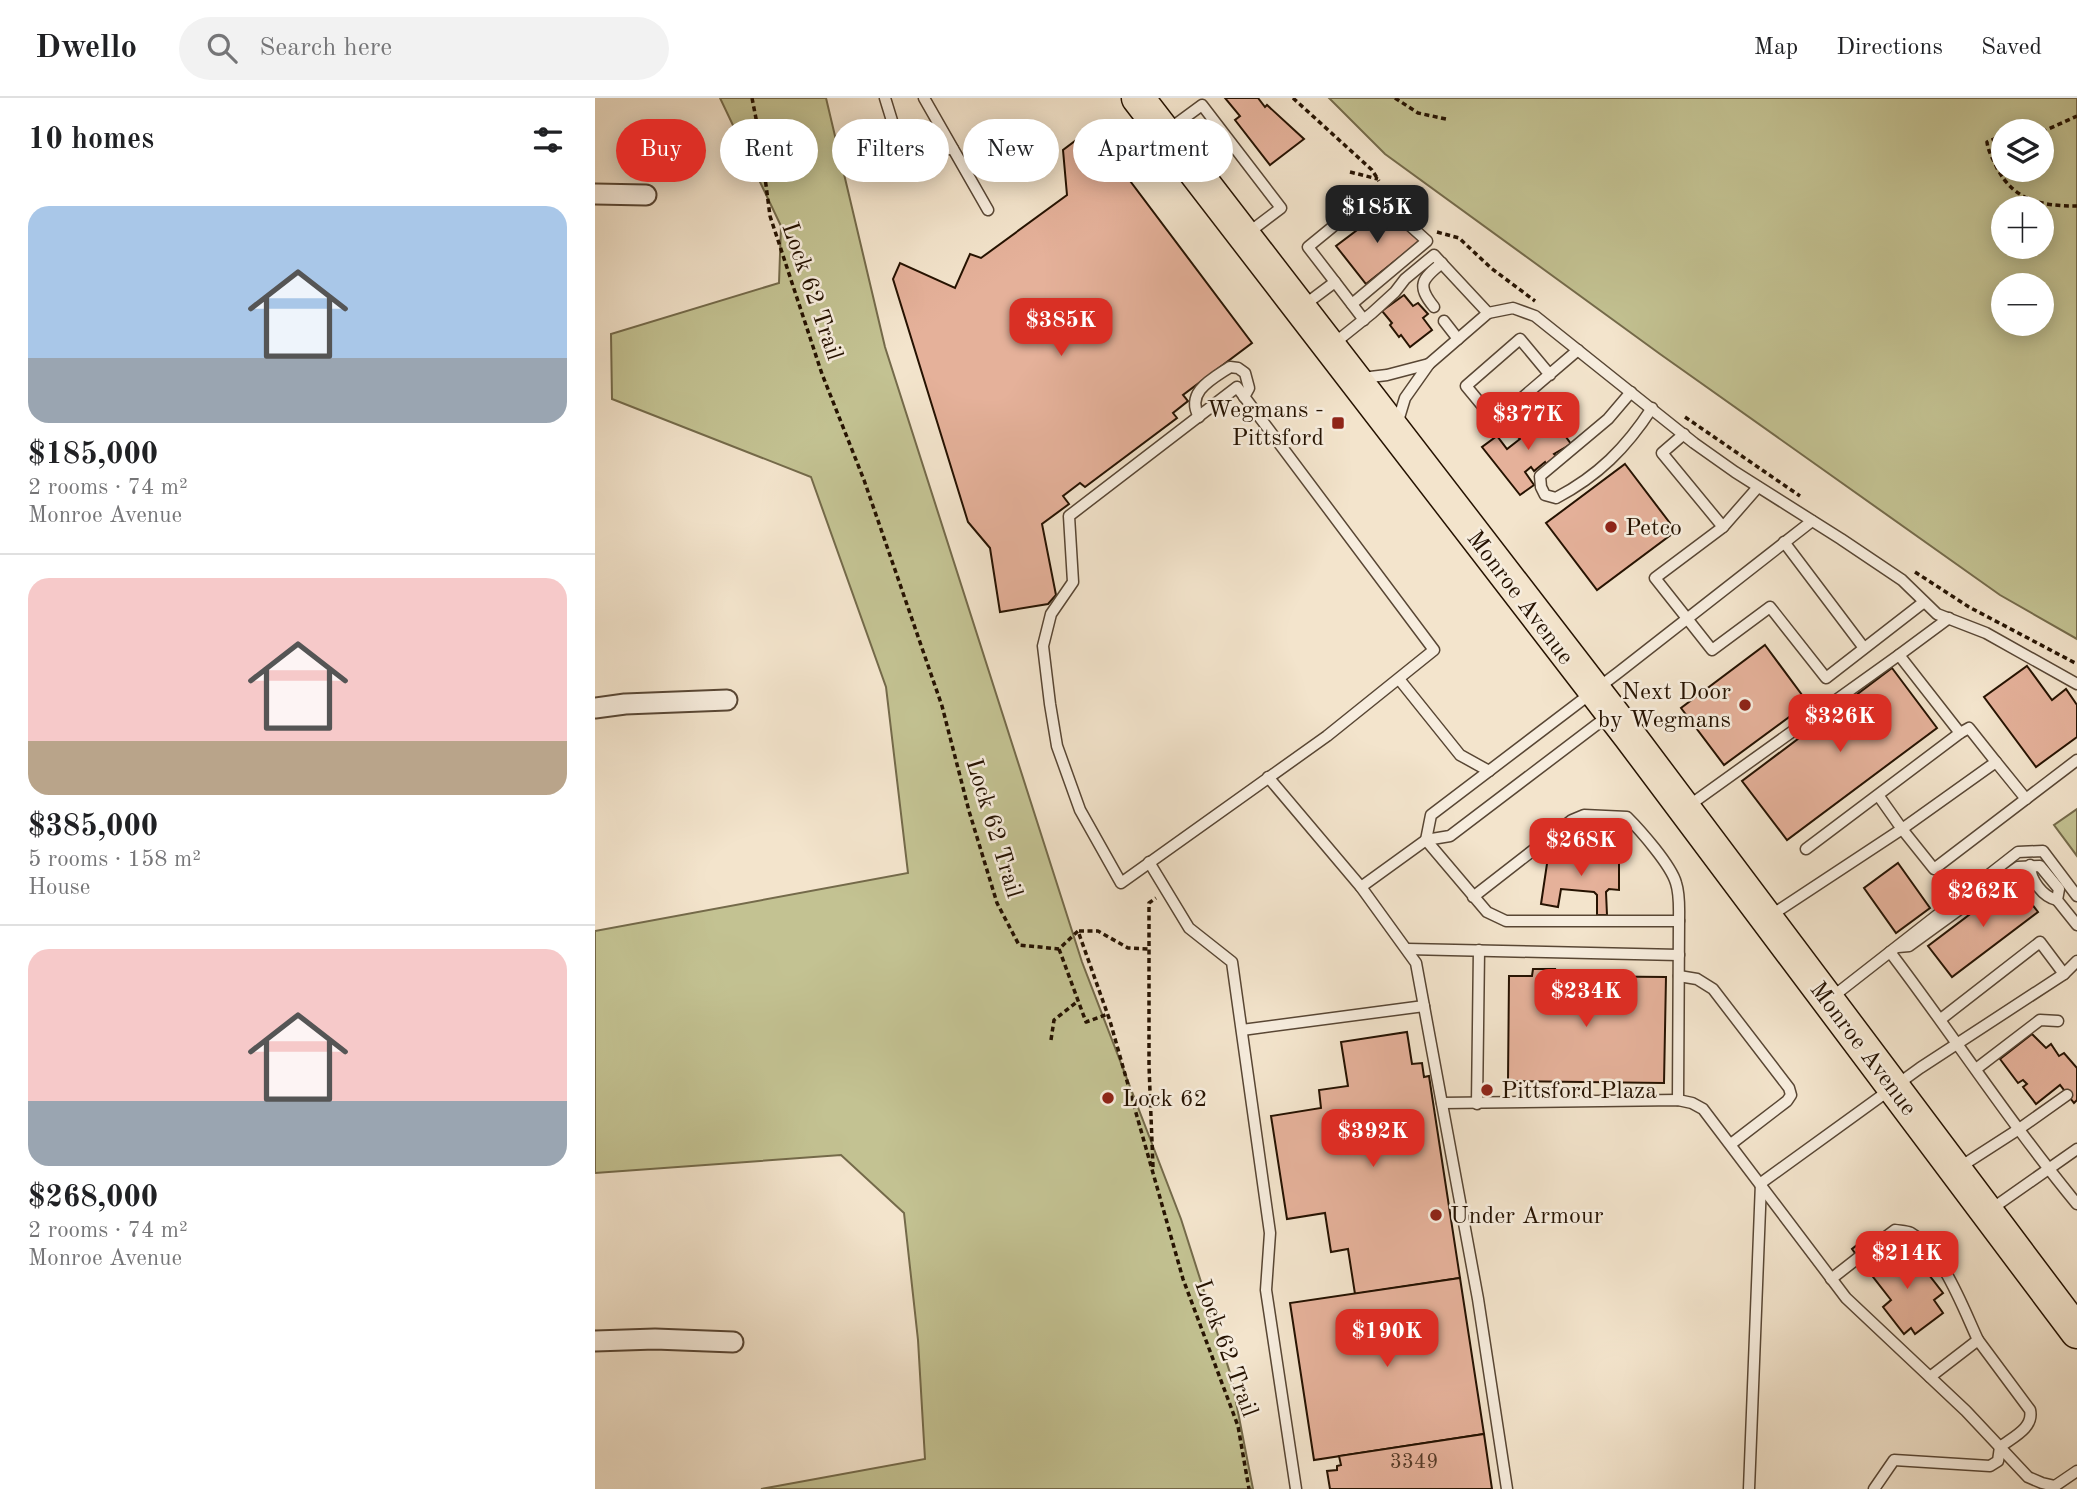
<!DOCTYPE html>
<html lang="en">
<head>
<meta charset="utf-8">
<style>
  body { margin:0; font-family:"Old Standard TT",serif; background:#f2f2f2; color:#202124; height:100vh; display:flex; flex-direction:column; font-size:26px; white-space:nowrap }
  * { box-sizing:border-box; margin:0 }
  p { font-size:23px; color:#757577 }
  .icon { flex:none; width:38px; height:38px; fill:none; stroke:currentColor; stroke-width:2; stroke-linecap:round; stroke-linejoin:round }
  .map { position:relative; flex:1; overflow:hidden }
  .panel { display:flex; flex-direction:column; background:#fff; width:595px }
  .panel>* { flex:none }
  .top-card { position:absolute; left:21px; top:21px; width:665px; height:63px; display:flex; gap:14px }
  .fabs { position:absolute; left:1396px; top:21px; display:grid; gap:14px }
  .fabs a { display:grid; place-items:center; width:63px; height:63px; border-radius:50%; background:#fff; box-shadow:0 4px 18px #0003; font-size:35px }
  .price { position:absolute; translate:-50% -60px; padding:0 16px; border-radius:14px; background:#d93025; color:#fff; font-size:23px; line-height:46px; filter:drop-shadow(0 2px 4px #0008) }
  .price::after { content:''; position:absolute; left:50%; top:42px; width:21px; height:16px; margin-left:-10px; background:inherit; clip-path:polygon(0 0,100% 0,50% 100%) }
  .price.current { background:#222; color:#fff }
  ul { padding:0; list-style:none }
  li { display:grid; align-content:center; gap:14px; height:371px; padding:0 28px }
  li+li { border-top:2px solid #e0e0e0 }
  li span { display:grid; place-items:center; height:217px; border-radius:21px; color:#555 }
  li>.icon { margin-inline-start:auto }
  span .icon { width:126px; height:126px; fill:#fffc; stroke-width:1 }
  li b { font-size:30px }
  h2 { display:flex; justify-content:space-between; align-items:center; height:84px; padding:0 28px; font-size:30px }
  .tag { padding:0 24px; border-radius:32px; background:#fff; box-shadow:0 4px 18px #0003; font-size:24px; line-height:63px }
  .tag.current { background:#d93025; color:#fff }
  header { display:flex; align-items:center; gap:42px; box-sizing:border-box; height:98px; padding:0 35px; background:#fff; border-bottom:2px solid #e0e0e0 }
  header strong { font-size:33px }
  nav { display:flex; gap:38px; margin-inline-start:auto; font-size:24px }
  .search { width:490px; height:63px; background:#f2f2f2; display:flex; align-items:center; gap:18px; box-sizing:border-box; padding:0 24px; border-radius:38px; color:#757577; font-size:26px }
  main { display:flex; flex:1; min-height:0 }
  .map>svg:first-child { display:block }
  .green { fill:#c3c292; stroke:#746a4a; stroke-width:2; fill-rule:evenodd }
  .building { fill:#e5b19a; stroke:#251201; stroke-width:2 }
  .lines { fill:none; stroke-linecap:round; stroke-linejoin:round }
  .lane-casing { stroke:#584634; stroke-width:13 }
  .street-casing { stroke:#584634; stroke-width:23 }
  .primary-casing { stroke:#251201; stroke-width:35 }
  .path { stroke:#251201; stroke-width:3.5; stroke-dasharray:5 3.5; stroke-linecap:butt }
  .lane { stroke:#f7edde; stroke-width:10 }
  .street { stroke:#f7edde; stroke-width:19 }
  .primary { stroke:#f3e4cc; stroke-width:32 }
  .poi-dot { fill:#8f2418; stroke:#f7edde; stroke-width:2.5 }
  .labels { text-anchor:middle; stroke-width:5; stroke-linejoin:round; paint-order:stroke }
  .number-label { font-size:21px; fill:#553a27 }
  .street-label { font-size:24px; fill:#251201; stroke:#f7edde }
  .poi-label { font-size:24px; fill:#251201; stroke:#f7edde; text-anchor:start }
</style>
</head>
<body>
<header>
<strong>Dwello</strong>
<div class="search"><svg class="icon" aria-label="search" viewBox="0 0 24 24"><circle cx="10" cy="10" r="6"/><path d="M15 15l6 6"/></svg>Search here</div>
<nav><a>Map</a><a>Directions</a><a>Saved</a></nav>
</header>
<main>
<section class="panel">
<h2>10 homes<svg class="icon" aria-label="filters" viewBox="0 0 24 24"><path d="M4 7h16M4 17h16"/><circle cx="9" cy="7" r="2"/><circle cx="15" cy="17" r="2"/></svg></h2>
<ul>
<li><span style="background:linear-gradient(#a9c7e8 70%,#9aa5b1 0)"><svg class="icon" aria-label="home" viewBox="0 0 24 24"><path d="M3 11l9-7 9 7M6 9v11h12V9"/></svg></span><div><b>$185,000</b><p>2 rooms · 74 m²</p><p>Monroe Avenue</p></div></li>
<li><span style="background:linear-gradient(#f6c9c9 75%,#b9a48a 0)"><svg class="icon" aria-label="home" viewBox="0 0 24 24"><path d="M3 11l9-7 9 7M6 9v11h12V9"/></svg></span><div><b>$385,000</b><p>5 rooms · 158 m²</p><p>House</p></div></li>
<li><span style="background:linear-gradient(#f6c9c9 70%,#9aa5b1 0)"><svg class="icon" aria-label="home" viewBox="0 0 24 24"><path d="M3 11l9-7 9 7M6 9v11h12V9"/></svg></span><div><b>$268,000</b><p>2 rooms · 74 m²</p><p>Monroe Avenue</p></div></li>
</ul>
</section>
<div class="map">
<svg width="1482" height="1391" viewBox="0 0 1482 1391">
  <rect width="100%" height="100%" fill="#f3e4cc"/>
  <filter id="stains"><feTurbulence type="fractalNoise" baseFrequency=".00286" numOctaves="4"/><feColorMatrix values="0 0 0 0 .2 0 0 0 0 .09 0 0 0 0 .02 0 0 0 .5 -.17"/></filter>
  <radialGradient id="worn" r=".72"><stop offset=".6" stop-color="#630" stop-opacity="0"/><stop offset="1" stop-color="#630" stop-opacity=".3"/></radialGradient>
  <g class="green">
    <polygon points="125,0 231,0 290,249 487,864 586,1121 636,1278 658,1391 166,1391 330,1361 323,1242 309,1115 246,1057 0,1075 0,833 313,775 291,589 216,379 17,301 16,236 184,185 186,128"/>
    <path d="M734,0H1482V541L1405,497L1065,256L790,56ZM1409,33H1447V72H1409ZM1409,110H1447V149H1409ZM1409,187H1447V226H1409Z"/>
    <polygon points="1482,711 1482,758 1459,727"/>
  </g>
  <g class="building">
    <polygon points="630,0 663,0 670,9 672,7 709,41 675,67 640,22 645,18"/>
    <polygon points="496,31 657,245 588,297 593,303 578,315 582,320 490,389 485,385 468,398 474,406 447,426 461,497 453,506 405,514 395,450 373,424 298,181 305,165 360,190 375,156 386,160 472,97 468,52"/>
    <polygon points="782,107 825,143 771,186 741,148 778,120 774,114"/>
    <polygon points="809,197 818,208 823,205 833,216 828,220 837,232 815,249 806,237 804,239 795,227 797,225 787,213"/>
    <polygon points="955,317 976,346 959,356 961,358 951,366 950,364 939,373 936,369 930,374 939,387 925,397 887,349 902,338 912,351 925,341 923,339"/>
    <polygon points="1030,366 1081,433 1002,492 951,425"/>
    <polygon points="1170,547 1213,605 1129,667 1086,610"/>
    <polygon points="1432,568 1457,602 1471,591 1482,607 1482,639 1441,669 1389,599"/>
    <polygon points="1297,570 1342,630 1192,742 1147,683"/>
    <polygon points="978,757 1014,758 1014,760 1024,760 1024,792 1014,791 1011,794 1012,817 1002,817 1002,797 999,794 966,791 963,809 946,806 953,759 978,759"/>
    <polygon points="1303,765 1335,810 1301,835 1269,790"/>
    <polygon points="1419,783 1443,814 1357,879 1333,848"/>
    <polygon points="938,871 960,871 959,878 1071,879 1069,985 913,983 914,878 937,878"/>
    <polygon points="812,934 817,966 827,965 829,979 834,978 865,1180 760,1196 753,1151 736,1154 730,1115 692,1121 676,1018 726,1010 724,992 753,988 746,944"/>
    <polygon points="1437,936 1451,950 1456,946 1464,958 1469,955 1482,970 1482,1002 1479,1005 1465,987 1441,1006 1428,989 1432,986 1428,982 1423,985 1405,961"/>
    <polygon points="1277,1135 1292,1154 1271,1170 1257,1151"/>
    <polygon points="1301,1147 1318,1169 1324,1164 1348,1195 1339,1202 1348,1215 1320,1236 1316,1230 1309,1236 1288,1209 1296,1202 1271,1170"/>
    <polygon points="865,1180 889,1336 719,1362 695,1205"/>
    <polygon points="889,1336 897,1391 735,1391 732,1373 742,1372 742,1368 746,1367 744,1358"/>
  </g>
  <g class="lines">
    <g class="lane-casing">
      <g id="lane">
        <polyline points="290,0 306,52 358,51"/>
        <polyline points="329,0 393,112"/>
        <polyline points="573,32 607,7 686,110 653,135"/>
        <polyline points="740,184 713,149 779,95 832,143 757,206"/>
        <polyline points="708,208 740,184 769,222"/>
        <path d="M839,209C821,187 827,181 847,165"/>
        <polyline points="893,215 918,210 940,218 1099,345 1140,374 1246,441 1307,482 1342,516 1391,535 1482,586"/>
        <polyline points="849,223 863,241"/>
        <polyline points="737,247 777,215 800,194 810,181 839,157 893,215 834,266"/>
        <polyline points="955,277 925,241 871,288 900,323 983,252"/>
        <polyline points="767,280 792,277 834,266 810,300 803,323"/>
        <polygon points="642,289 839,552 732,638 526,785 485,712 462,648 455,606 448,548 456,516 478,484 474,418"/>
        <path d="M1036,294L1013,321L945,378L946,389L950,397L961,400C1003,378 1031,350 1057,310"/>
        <path d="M604,319C590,294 617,281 635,269L643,270L650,275L654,290L649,299"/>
        <polyline points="1089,336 1067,355 1128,429 1060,480 1117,552 1175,509 1231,580 1329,504"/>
        <polyline points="1128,429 1163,389"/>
        <polyline points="1189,444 1269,550"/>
        <polyline points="1304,557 1354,520"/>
        <polyline points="804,581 865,657 894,673"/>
        <polyline points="1401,664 1431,701"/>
        <polyline points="673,679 766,789 821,865 883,1201 912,1391"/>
        <polyline points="1092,709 1304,557 1365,635"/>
        <path d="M831,742L892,814L911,823H1084C1084,811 1085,797 1081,785C1076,767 1045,732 1032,719L989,717L977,722L878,799"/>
        <polyline points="831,742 836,717 1024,574 1217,423"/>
        <polyline points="1211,751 1365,635 1374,630 1401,664 1307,731 1283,697"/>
        <polyline points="554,764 594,830 637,864 675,1135 671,1192 701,1391"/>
        <path d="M1435,767C1435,782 1448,799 1462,802"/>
        <polyline points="766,789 831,742 855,738 1013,618"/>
        <polyline points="1175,818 1307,731 1339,771 1482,662"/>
        <polyline points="1303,849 1314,848 1423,769 1445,768 1464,791 1462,802 1482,827"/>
        <polyline points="812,851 1084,857"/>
        <path d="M1295,854C1358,937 1415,1025 1482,1106"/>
        <polyline points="1084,878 1102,881 1118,891 1194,990 1196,997 1192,1003 1136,1046"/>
        <polyline points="1236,900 1423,754 1448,753 1482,798"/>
        <polyline points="1346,921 1445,844 1469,876"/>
        <polyline points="647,932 829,908"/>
        <polyline points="1381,971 1445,922 1463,923"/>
        <polyline points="1083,1002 1084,823"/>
        <polyline points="847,1005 1083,1002 1097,1005 1108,1011 1251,1200 1371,1313 1433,1379 1447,1385 1460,1388"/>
        <polyline points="882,1006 884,852"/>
        <polyline points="1365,1069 1424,1031 1472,997"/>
        <polyline points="1166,1085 1325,970 1469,876 1482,863"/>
        <polyline points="1395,1112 1482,1051"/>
        <path d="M1284,1144L1300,1132C1305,1133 1311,1133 1316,1135C1348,1154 1368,1210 1383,1242"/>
        <polyline points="1236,1181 1263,1160"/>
        <polyline points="1457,1390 1482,1373"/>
        <polyline points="1154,1391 1166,1085"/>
        <path d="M1279,1391L1299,1362L1395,1368L1403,1363L1405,1349C1418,1339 1439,1330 1435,1312L1383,1242L1335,1279"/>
      </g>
    </g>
    <g class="street-casing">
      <g id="street">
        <polyline points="0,96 51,97"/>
        <polyline points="0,610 30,606 132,602"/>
        <polyline points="0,1243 60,1241 138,1244"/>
      </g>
    </g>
    <g class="primary-casing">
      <polyline id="primary" points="543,0 1034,637 1482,1234"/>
    </g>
    <g class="path">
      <polyline points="157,0 165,41 175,118 227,276 269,382 347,608 374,713 402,805 424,847 464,851 483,833 515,923 588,1181 643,1328 654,1391"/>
      <polyline points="698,0 777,72 784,83"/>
      <polyline points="800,0 823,15 851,21"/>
      <polyline points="1447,34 1482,18"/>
      <path d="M1409,37L1392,44C1393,53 1398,61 1402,70C1419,103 1447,108 1482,108"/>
      <polyline points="755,74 783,81"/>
      <polyline points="842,134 864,140 896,170 940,203"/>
      <polyline points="1090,319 1205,398"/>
      <polyline points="1320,474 1374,509 1482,566"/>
      <polyline points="484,833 503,833 533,850 554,851"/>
      <polyline points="464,851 491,924 513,916"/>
      <polyline points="456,942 459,922 483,903"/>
      <polyline points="558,1069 554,968 554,805 561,800"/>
    </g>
    <use href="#lane" class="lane"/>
    <use href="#street" class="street"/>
    <use href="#primary" class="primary"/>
  </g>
  <g class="poi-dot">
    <rect x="736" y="318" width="14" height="14" rx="3.5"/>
    <circle cx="1016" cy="429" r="7"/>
    <circle cx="1150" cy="607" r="7"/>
    <circle cx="892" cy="992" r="7"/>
    <circle cx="513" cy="1000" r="7"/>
    <circle cx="841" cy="1117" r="7"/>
  </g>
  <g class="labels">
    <g class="number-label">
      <text x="819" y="1370">3349</text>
    </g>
    <g class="street-label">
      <text transform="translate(218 193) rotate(71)" y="8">Lock 62 Trail</text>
      <text transform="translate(926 499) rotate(53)" y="8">Monroe Avenue</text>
      <text transform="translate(400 730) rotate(73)" y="8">Lock 62 Trail</text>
      <text transform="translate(1269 950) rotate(53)" y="8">Monroe Avenue</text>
      <text transform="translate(632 1250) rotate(70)" y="8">Lock 62 Trail</text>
    </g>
    <g class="poi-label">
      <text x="729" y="319" text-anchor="end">Wegmans -<tspan x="729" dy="28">Pittsford</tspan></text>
      <text x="1030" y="437">Petco</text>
      <text x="1136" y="601" text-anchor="end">Next Door<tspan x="1136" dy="28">by Wegmans</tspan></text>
      <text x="906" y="1000">Pittsford Plaza</text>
      <text x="527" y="1008">Lock 62</text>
      <text x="855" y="1125">Under Armour</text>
    </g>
  </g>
  <rect width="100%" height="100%" filter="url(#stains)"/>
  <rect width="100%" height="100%" fill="url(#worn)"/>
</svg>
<div class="fabs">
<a><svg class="icon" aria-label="layers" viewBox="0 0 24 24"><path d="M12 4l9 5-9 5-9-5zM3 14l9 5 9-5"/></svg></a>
<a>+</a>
<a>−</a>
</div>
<b class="price current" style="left:782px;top:147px">$185K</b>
<b class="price" style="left:466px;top:260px">$385K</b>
<b class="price" style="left:933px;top:354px">$377K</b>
<b class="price" style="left:1245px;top:656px">$326K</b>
<b class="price" style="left:986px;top:780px">$268K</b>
<b class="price" style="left:1388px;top:831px">$262K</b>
<b class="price" style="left:991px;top:931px">$234K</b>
<b class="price" style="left:778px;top:1071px">$392K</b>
<b class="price" style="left:1312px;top:1193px">$214K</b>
<b class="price" style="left:792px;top:1271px">$190K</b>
<div class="top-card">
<a class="tag current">Buy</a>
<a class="tag">Rent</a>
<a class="tag">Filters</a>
<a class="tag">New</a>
<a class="tag">Apartment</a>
</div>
</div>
</main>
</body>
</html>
